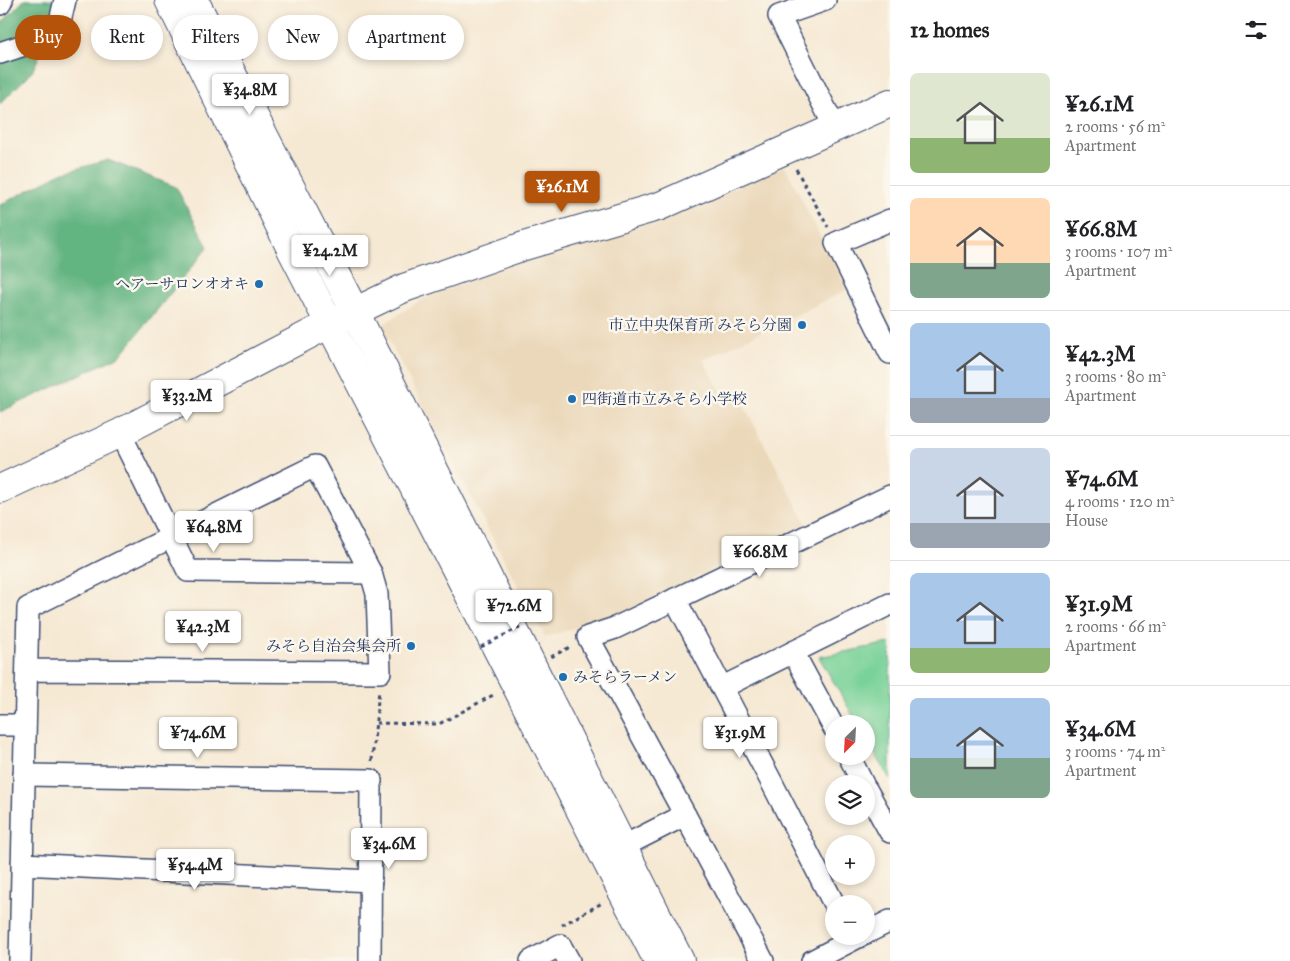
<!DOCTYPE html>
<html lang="en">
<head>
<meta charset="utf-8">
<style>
  body { margin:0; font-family:"IM FELL Great Primer","Noto Serif JP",serif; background:#f6f6f6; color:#202124; height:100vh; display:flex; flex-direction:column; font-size:19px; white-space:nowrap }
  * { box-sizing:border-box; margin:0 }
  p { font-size:16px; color:#757577 }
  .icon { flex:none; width:28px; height:28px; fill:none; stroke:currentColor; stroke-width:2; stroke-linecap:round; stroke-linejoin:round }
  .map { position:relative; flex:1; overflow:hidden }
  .sheet { display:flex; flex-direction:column; background:#fff; width:400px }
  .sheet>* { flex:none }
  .banner { position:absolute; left:15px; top:15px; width:475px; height:45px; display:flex; gap:10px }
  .needle { width:32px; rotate:204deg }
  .controls { position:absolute; left:825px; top:715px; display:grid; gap:10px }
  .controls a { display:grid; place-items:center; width:50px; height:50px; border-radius:50%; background:#fff; box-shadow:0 2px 8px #0003; font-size:25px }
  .price { position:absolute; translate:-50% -42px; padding:0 11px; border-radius:5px; background:#fff; color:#222; font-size:16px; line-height:32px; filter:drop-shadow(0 1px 2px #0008) }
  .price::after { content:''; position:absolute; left:50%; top:30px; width:15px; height:11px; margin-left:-8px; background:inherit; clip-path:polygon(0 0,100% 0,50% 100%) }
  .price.on { background:#b45309; color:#fff }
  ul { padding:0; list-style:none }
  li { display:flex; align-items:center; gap:15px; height:125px; padding:0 20px }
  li+li { border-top:1px solid #e0e0e0 }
  li span { display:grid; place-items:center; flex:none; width:140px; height:100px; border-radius:8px; color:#555 }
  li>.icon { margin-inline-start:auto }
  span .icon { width:60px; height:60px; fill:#fffc; stroke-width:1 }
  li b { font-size:21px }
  h2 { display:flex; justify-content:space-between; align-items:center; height:60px; padding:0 20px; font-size:21px }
  .pill { padding:0 18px; border-radius:22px; background:#fff; box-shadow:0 2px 8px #0003; font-size:18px; line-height:45px }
  .pill.on { background:#b45309; color:#fff }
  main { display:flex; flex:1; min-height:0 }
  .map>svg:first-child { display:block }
  .built { fill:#ebd8ba }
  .green { fill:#79d298; stroke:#4a807b }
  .forest { fill:#62b480; stroke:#3e726f }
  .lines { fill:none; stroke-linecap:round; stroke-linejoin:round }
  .street-casing { stroke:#3c4b70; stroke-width:24 }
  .secondary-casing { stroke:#3c4b70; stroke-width:30 }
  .path { stroke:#3c4b70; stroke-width:3; stroke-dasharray:4 4; stroke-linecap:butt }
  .street { stroke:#fff; stroke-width:21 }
  .secondary { stroke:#fff; stroke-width:28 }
  .path-bridge { stroke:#3c4b70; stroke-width:3; stroke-dasharray:4 4; stroke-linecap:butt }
  .poi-dot { fill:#1f6fb2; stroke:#fbf7ec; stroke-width:2 }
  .labels { text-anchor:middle; stroke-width:5; stroke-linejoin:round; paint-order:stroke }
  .poi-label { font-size:15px; fill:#1b2f5e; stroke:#fbf7ec; text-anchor:end }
</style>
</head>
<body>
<main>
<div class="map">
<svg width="890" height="961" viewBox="0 0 890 961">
  <rect width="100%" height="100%" fill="#fbf7ec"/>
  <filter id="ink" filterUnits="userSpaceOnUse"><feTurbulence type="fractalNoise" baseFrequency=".02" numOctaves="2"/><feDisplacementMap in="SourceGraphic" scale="10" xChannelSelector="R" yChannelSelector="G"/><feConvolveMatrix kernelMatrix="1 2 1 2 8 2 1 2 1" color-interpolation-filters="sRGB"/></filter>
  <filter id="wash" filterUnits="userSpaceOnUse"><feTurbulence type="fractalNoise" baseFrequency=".0096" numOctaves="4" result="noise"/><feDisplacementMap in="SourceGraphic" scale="20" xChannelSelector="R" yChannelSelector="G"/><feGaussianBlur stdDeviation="1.12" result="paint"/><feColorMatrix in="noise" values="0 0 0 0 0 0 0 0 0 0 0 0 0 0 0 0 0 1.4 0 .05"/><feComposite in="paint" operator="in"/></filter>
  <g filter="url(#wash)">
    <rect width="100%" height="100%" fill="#f6e9d4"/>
    <polygon class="built" points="785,166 847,290 703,360 727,402 739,396 807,525 612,617 545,637 381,326 419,301 528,257 660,220"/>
    <polygon class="green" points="890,643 890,779 866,738 866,724 858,724 819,657"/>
    <g class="forest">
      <polygon points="24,0 65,0 32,72 0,104 0,24"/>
      <polygon points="108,160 176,187 208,247 120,356 0,412 0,205 61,173"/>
    </g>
  </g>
  <g filter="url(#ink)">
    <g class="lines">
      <g class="street-casing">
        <g id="street">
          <polyline points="825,0 779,16 835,128"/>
          <polyline points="0,4 2,0"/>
          <polyline points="0,53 57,34 65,0"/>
          <polyline points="890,220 836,243 890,353"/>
          <polyline points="120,433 188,571 371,573"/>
          <polyline points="675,599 771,781 834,904"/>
          <polyline points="793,652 834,728"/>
          <polyline points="723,687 890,604"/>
          <polyline points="0,725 25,725"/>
          <polyline points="849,756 863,784"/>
          <polyline points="24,775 371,780 370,961"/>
          <polyline points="866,789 890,832"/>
          <polyline points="622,847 685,815"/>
          <polyline points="22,864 371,881"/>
          <polyline points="866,933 890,921"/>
          <polyline points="20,961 28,608 315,466 371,573 377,594 380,672 27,670"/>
          <polyline points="531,961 560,945 569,961"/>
          <polyline points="763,961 685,815 588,637 615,628 890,496"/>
          <polyline points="812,961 860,936"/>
        </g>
      </g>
      <g class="secondary-casing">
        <g id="secondary">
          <polyline points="169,0 292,251 658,961"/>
          <polyline points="194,0 355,312 680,961"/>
          <polyline points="0,489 120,433 331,323 404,288 524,246 660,206 890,103"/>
        </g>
      </g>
      <g class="path">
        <polyline points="796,169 828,227"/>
        <polyline points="551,657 572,646"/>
        <polyline points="376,723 439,724 495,694"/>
        <polyline points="372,761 379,690"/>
        <polyline points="562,925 604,902"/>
      </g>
      <use href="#street" class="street"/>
      <use href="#secondary" class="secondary"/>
      <polyline class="path-bridge" points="481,647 524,625"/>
    </g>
  </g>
  <g class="poi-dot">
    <circle cx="259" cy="284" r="5"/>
    <circle cx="802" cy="325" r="5"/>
    <circle cx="572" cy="399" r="5"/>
    <circle cx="411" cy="646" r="5"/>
    <circle cx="563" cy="677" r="5"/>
  </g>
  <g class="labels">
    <g class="poi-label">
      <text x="249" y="289">ヘアーサロンオオキ</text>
      <text x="792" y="330">市立中央保育所 みそら分園</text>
      <text x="582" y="404" text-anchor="start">四街道市立みそら小学校</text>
      <text x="401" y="651">みそら自治会集会所</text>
      <text x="573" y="682" text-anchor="start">みそらラーメン</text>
    </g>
  </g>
</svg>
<div class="controls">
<a><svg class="needle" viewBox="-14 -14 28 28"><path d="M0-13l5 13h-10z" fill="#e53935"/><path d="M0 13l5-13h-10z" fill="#757577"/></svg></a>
<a><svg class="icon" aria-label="layers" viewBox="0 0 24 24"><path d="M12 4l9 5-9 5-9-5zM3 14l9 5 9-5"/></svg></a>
<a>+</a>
<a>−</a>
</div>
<b class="price" style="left:250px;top:116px">¥34.8M</b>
<b class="price on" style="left:562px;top:213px">¥26.1M</b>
<b class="price" style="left:330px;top:277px">¥24.2M</b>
<b class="price" style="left:187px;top:422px">¥33.2M</b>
<b class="price" style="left:214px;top:553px">¥64.8M</b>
<b class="price" style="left:760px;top:578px">¥66.8M</b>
<b class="price" style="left:514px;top:632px">¥72.6M</b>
<b class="price" style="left:203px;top:653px">¥42.3M</b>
<b class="price" style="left:198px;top:759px">¥74.6M</b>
<b class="price" style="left:740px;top:759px">¥31.9M</b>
<b class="price" style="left:389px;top:870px">¥34.6M</b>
<b class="price" style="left:195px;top:891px">¥54.4M</b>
<div class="banner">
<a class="pill on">Buy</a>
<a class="pill">Rent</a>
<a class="pill">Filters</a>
<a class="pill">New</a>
<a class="pill">Apartment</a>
</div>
</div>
<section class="sheet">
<h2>12 homes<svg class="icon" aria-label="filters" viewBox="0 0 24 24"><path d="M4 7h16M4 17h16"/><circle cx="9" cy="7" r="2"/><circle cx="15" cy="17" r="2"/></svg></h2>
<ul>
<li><span style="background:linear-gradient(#dfe7d0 65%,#8fb573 0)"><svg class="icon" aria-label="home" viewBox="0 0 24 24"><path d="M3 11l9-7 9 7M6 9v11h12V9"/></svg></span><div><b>¥26.1M</b><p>2 rooms · 56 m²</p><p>Apartment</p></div></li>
<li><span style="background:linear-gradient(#ffd9b3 65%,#7fa58c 0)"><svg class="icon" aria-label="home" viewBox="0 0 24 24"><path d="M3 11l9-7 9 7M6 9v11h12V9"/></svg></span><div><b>¥66.8M</b><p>3 rooms · 107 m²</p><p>Apartment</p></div></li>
<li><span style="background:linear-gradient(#a9c7e8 75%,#9aa5b1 0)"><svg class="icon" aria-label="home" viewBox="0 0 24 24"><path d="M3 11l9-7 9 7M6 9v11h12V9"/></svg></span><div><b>¥42.3M</b><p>3 rooms · 80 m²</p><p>Apartment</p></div></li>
<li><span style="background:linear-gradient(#c9d6e8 75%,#9aa5b1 0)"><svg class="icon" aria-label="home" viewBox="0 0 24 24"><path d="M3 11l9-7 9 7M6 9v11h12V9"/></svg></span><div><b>¥74.6M</b><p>4 rooms · 120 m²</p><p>House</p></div></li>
<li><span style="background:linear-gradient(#a9c7e8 75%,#8fb573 0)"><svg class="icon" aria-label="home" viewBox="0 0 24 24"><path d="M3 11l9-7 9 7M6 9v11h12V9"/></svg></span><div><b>¥31.9M</b><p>2 rooms · 66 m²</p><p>Apartment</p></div></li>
<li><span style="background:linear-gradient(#a9c7e8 60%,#7fa58c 0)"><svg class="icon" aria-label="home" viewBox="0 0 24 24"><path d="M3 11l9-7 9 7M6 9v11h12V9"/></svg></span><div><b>¥34.6M</b><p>3 rooms · 74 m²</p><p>Apartment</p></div></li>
</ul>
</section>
</main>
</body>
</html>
